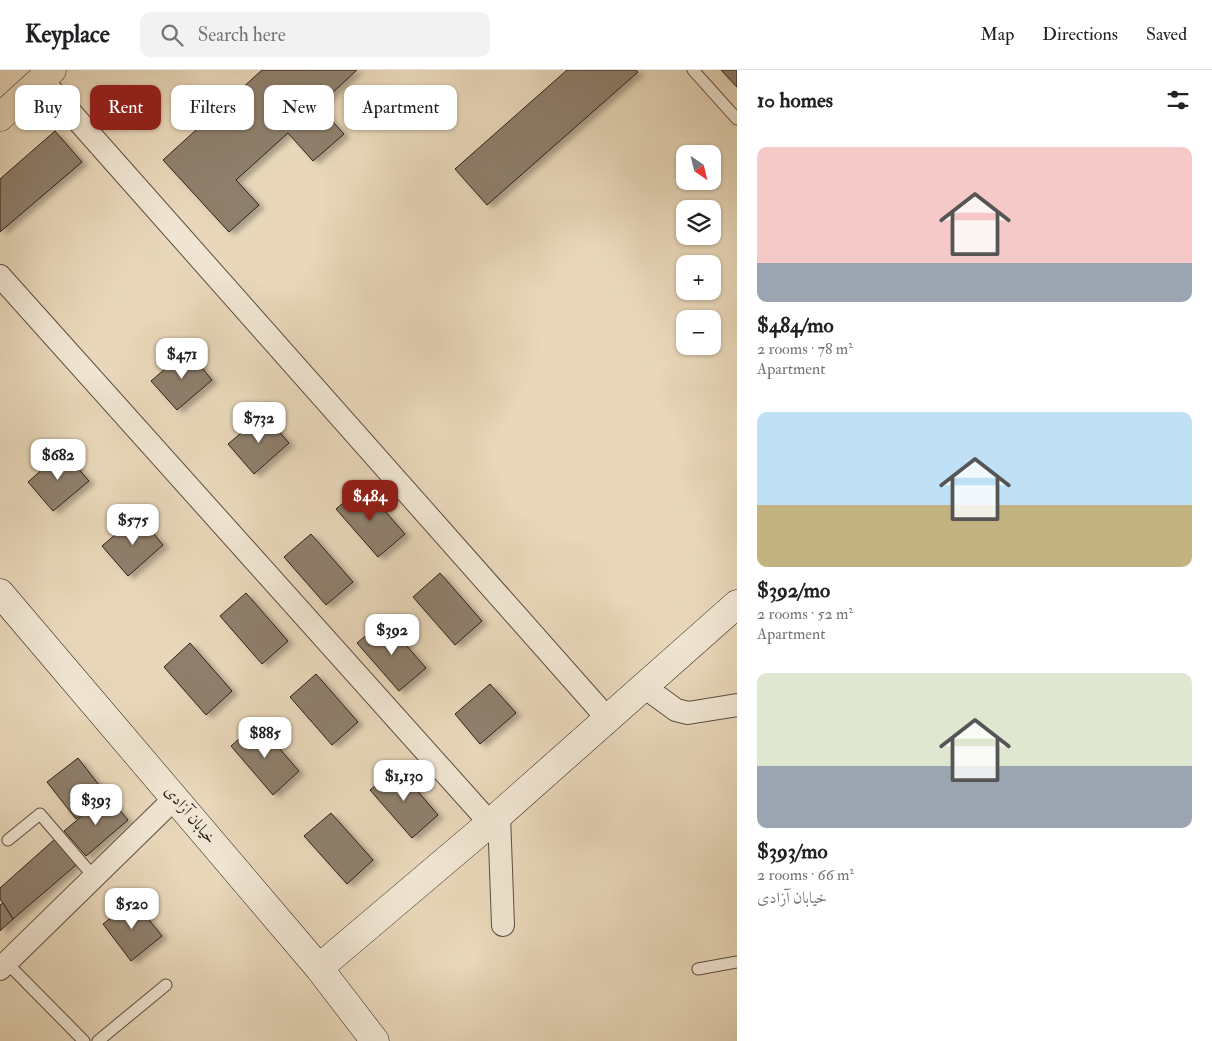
<!DOCTYPE html>
<html lang="en">
<head>
<meta charset="utf-8">
<style>
  body { margin:0; font-family:"IM FELL Double Pica",Amiri,serif; background:#f2f2f2; color:#202124; height:100vh; display:flex; flex-direction:column; font-size:19px; white-space:nowrap }
  * { box-sizing:border-box; margin:0 }
  p { font-size:16px; color:#757577 }
  .icon { flex:none; width:28px; height:28px; fill:none; stroke:currentColor; stroke-width:2; stroke-linecap:round; stroke-linejoin:round }
  .map { position:relative; flex:1; overflow:hidden }
  .side { display:flex; flex-direction:column; background:#fff; width:475px }
  .side>* { flex:none }
  .guide { position:absolute; left:15px; top:15px; width:475px; height:45px; display:flex; gap:10px }
  .needle { width:32px; rotate:145deg }
  .fabs { position:absolute; left:676px; top:75px; display:grid; gap:10px }
  .fabs a { display:grid; place-items:center; width:45px; height:45px; border-radius:10px; background:#fff; box-shadow:0 1px 4px #0004; font-size:25px }
  .price { position:absolute; translate:-50% -42px; padding:0 11px; border-radius:10px; background:#fff; color:#222; font-size:16px; line-height:32px; filter:drop-shadow(0 1px 2px #0008) }
  .price::after { content:''; position:absolute; left:50%; top:30px; width:15px; height:11px; margin-left:-8px; background:inherit; clip-path:polygon(0 0,100% 0,50% 100%) }
  .price.selected { background:#8f2418; color:#fff }
  ul { padding:0; list-style:none }
  li { display:grid; align-content:center; gap:10px; height:265px; padding:0 20px }
  li span { display:grid; place-items:center; height:155px; border-radius:10px; color:#555 }
  li>.icon { margin-inline-start:auto }
  span .icon { width:90px; height:90px; fill:#fffc; stroke-width:1 }
  li b { font-size:21px }
  h2 { display:flex; justify-content:space-between; align-items:center; height:60px; padding:0 20px; font-size:21px }
  .tag { padding:0 18px; border-radius:10px; background:#fff; box-shadow:0 1px 4px #0004; font-size:18px; line-height:45px }
  .tag.selected { background:#8f2418; color:#fff }
  header { display:flex; align-items:center; gap:30px; box-sizing:border-box; height:70px; padding:0 25px; background:#fff; border-bottom:1px solid #e0e0e0 }
  header strong { font-size:24px }
  nav { display:flex; gap:28px; margin-inline-start:auto; font-size:18px }
  .search { width:350px; height:45px; background:#f2f2f2; display:flex; align-items:center; gap:12px; box-sizing:border-box; padding:0 18px; border-radius:10px; color:#757577; font-size:19px }
  main { display:flex; flex:1; min-height:0 }
  .map>svg:first-child { display:block }
  .building { fill:#8e7f6c; stroke:#2c1f19; filter:url(#shadow) }
  .lines { fill:none; stroke-linecap:round; stroke-linejoin:round }
  .lane-casing { stroke:#5b4d41; stroke-width:13 }
  .street-casing { stroke:#5b4d41; stroke-width:24 }
  .secondary-casing { stroke:#2c1f19; stroke-width:29 }
  .highway-casing { stroke:#2c1f19; stroke-width:29 }
  .lane { stroke:#f0e5d2; stroke-width:11 }
  .street { stroke:#f0e5d2; stroke-width:22 }
  .secondary { stroke:#f0e5d2; stroke-width:28 }
  .highway { stroke:#e8d7b9; stroke-width:28 }
  .labels { text-anchor:middle; stroke-width:4; stroke-linejoin:round; paint-order:stroke }
  .street-label { font-size:16px; fill:#2c1f19; stroke:#f0e5d2 }
</style>
</head>
<body>
<header>
<strong>Keyplace</strong>
<div class="search"><svg class="icon" aria-label="search" viewBox="0 0 24 24"><circle cx="10" cy="10" r="6"/><path d="M15 15l6 6"/></svg>Search here</div>
<nav><a>Map</a><a>Directions</a><a>Saved</a></nav>
</header>
<main>
<div class="map">
<svg width="737" height="971" viewBox="0 0 737 971">
  <defs>
    <filter id="shadow"><feDropShadow dx="5.5" dy="3" stdDeviation="2.5" flood-color="#0004"/></filter>
  </defs>
  <rect width="100%" height="100%" fill="#e8d7b9"/>
  <filter id="stains"><feTurbulence type="fractalNoise" baseFrequency=".004" numOctaves="4"/><feColorMatrix values="0 0 0 0 .2 0 0 0 0 .09 0 0 0 0 .02 0 0 0 .5 -.17"/></filter>
  <radialGradient id="worn" r=".72"><stop offset=".6" stop-color="#630" stop-opacity="0"/><stop offset="1" stop-color="#630" stop-opacity=".3"/></radialGradient>
  <g class="building">
    <polygon points="262,0 357,0 318,36 344,64 313,91 288,63 236,110 259,135 229,162 163,90"/>
    <polygon points="567,0 636,0 638,2 487,135 455,99"/>
    <polygon points="721,0 737,0 737,17"/>
    <polygon points="55,61 82,92 0,162 0,109"/>
    <polygon points="187,280 212,310 177,340 151,311"/>
    <polygon points="264,344 289,373 254,404 228,374"/>
    <polygon points="63,381 89,411 53,441 28,412"/>
    <polygon points="363,416 405,464 378,487 336,439"/>
    <polygon points="138,445 163,475 128,506 102,476"/>
    <polygon points="311,464 353,512 326,535 284,487"/>
    <polygon points="440,503 482,551 455,575 413,527"/>
    <polygon points="246,523 288,571 262,594 220,546"/>
    <polygon points="384,550 426,598 399,621 357,573"/>
    <polygon points="190,573 232,621 206,645 164,597"/>
    <polygon points="316,604 358,652 332,675 290,627"/>
    <polygon points="490,614 516,643 480,674 455,644"/>
    <polygon points="257,653 299,701 273,725 231,676"/>
    <polygon points="78,688 106,724 76,749 47,712"/>
    <polygon points="397,697 438,745 412,768 370,720"/>
    <polygon points="107,725 128,750 86,786 64,761"/>
    <polygon points="331,743 373,790 347,814 304,766"/>
    <polygon points="55,769 76,795 13,849 0,829 0,818"/>
    <polygon points="133,830 162,866 131,891 103,854"/>
    <polygon points="3,833 13,849 0,861 0,835"/>
  </g>
  <g class="lines">
    <g class="lane-casing">
      <g id="lane">
        <polyline points="693,0 737,49"/>
        <polyline points="8,770 40,744 94,807"/>
        <polyline points="7,893 84,971"/>
        <polyline points="698,899 737,892"/>
        <polyline points="98,971 166,915"/>
      </g>
    </g>
    <g class="street-casing">
      <g id="street">
        <polyline points="42,10 607,648"/>
        <polyline points="0,206 490,753"/>
        <polyline points="643,616 676,640 688,643 737,635"/>
        <polyline points="499,745 503,855"/>
        <polyline points="0,899 176,727"/>
      </g>
    </g>
    <g class="secondary-casing">
      <g id="secondary">
        <polyline points="0,523 319,898 375,971"/>
        <polyline points="319,898 490,753 737,534"/>
      </g>
    </g>
    <g class="highway-casing">
      <polyline id="highway" points="0,47 52,0"/>
    </g>
    <use href="#lane" class="lane"/>
    <use href="#street" class="street"/>
    <use href="#secondary" class="secondary"/>
    <use href="#highway" class="highway"/>
  </g>
  <g class="labels">
    <g class="street-label">
      <text transform="translate(191 744) rotate(50)" y="6">خیابان آزادی</text>
    </g>
  </g>
  <rect width="100%" height="100%" filter="url(#stains)"/>
  <rect width="100%" height="100%" fill="url(#worn)"/>
</svg>
<div class="fabs">
<a><svg class="needle" viewBox="-14 -14 28 28"><path d="M0-13l5 13h-10z" fill="#e53935"/><path d="M0 13l5-13h-10z" fill="#757577"/></svg></a>
<a><svg class="icon" aria-label="layers" viewBox="0 0 24 24"><path d="M12 4l9 5-9 5-9-5zM3 14l9 5 9-5"/></svg></a>
<a>+</a>
<a>−</a>
</div>
<b class="price" style="left:182px;top:310px">$471</b>
<b class="price" style="left:259px;top:374px">$732</b>
<b class="price" style="left:58px;top:411px">$682</b>
<b class="price selected" style="left:370px;top:452px">$484</b>
<b class="price" style="left:133px;top:476px">$575</b>
<b class="price" style="left:392px;top:586px">$392</b>
<b class="price" style="left:265px;top:689px">$885</b>
<b class="price" style="left:404px;top:732px">$1,130</b>
<b class="price" style="left:96px;top:756px">$393</b>
<b class="price" style="left:132px;top:860px">$520</b>
<div class="guide">
<a class="tag">Buy</a>
<a class="tag selected">Rent</a>
<a class="tag">Filters</a>
<a class="tag">New</a>
<a class="tag">Apartment</a>
</div>
</div>
<section class="side">
<h2>10 homes<svg class="icon" aria-label="filters" viewBox="0 0 24 24"><path d="M4 7h16M4 17h16"/><circle cx="9" cy="7" r="2"/><circle cx="15" cy="17" r="2"/></svg></h2>
<ul>
<li><span style="background:linear-gradient(#f6c9c9 75%,#9aa5b1 0)"><svg class="icon" aria-label="home" viewBox="0 0 24 24"><path d="M3 11l9-7 9 7M6 9v11h12V9"/></svg></span><div><b>$484/mo</b><p>2 rooms · 78 m²</p><p>Apartment</p></div></li>
<li><span style="background:linear-gradient(#bfe0f5 60%,#c2b280 0)"><svg class="icon" aria-label="home" viewBox="0 0 24 24"><path d="M3 11l9-7 9 7M6 9v11h12V9"/></svg></span><div><b>$392/mo</b><p>2 rooms · 52 m²</p><p>Apartment</p></div></li>
<li><span style="background:linear-gradient(#dfe7d0 60%,#9aa5b1 0)"><svg class="icon" aria-label="home" viewBox="0 0 24 24"><path d="M3 11l9-7 9 7M6 9v11h12V9"/></svg></span><div><b>$393/mo</b><p>2 rooms · 66 m²</p><p>خیابان آزادی</p></div></li>
</ul>
</section>
</main>
</body>
</html>
